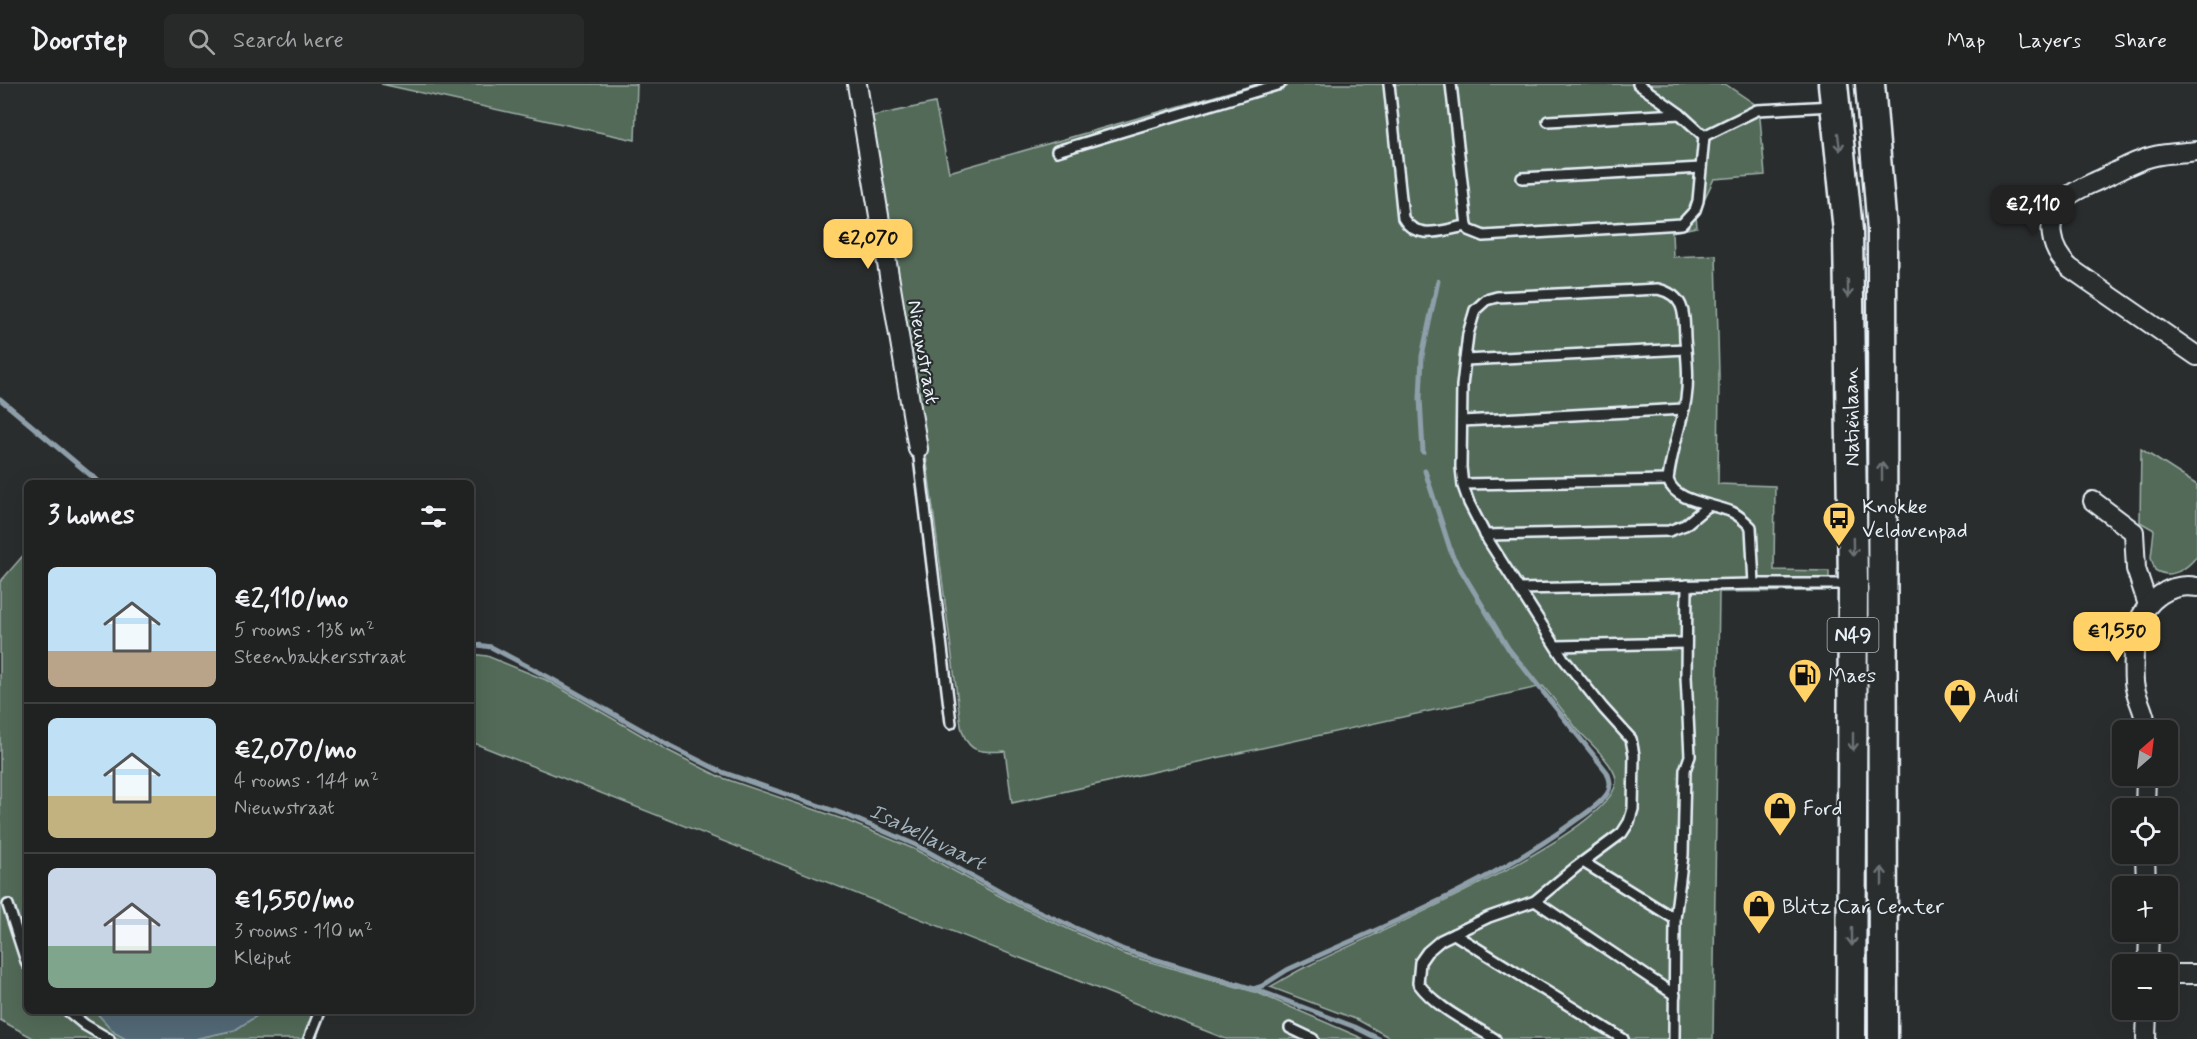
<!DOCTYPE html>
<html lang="en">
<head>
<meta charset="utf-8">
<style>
  body { margin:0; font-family:Mynerve,sans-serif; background:#282a2a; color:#f1f3f6; height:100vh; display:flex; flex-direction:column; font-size:22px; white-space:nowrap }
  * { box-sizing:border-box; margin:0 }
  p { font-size:20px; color:#a2a4a5 }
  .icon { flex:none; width:33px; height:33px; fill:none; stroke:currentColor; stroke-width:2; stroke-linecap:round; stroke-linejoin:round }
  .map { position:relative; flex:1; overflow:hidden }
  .drawer { position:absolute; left:24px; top:396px; width:450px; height:534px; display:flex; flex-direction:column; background:#202222; border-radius:9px; box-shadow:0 6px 24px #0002,0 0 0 2px #3d3f40 }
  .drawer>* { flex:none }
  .needle { width:39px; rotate:28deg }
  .buttons { position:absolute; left:2112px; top:636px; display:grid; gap:12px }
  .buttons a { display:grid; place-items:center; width:66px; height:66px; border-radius:9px; background:#202222; box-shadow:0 6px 24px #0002,0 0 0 2px #3d3f40; font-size:30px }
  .price { position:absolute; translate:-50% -51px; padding:0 14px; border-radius:12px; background:#ffd166; color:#111; font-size:20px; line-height:39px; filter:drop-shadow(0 2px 3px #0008) }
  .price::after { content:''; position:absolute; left:50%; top:36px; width:18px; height:14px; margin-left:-9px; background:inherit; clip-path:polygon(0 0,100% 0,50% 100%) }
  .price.selected { background:#222; color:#fff }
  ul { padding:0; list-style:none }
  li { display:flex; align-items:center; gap:18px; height:150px; padding:0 24px }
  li+li { border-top:2px solid #3d3f40 }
  li span { display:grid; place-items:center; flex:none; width:168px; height:120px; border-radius:9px; color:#555 }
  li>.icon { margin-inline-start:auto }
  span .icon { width:72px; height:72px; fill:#fffc; stroke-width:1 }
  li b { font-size:26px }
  h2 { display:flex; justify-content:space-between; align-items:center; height:72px; padding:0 24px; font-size:26px }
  header { display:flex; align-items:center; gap:36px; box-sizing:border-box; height:84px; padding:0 30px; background:#202222; border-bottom:2px solid #3d3f40 }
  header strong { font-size:28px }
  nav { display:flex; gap:33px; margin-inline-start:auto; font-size:21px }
  .search { width:420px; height:54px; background:#282a2a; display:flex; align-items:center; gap:15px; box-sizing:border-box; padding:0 21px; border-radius:9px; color:#a2a4a5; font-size:22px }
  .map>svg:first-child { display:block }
  .green { fill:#526b59; stroke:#9daea8; stroke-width:1.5 }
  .water { fill:#526976; stroke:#8e9faa; stroke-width:1.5 }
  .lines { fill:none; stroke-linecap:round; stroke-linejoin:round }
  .stream { stroke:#8e9faa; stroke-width:5 }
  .lane-casing { stroke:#e8f1f8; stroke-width:14 }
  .street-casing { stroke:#e8f1f8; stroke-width:22 }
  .primary-casing { stroke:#e8f1f8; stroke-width:33 }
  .lane { stroke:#2a2d2e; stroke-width:9 }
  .street { stroke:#2a2d2e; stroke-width:18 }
  .primary { stroke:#2a2d2e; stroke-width:28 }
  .oneway { stroke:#6c7275 }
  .labels { text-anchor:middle; stroke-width:4.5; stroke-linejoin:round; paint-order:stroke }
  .shield { fill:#2a2d2e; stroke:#afb6bb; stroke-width:1.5 }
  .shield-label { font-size:20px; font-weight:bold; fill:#e8f1f8 }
  .street-label { font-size:21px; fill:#e8f1f8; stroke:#2a2d2e }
  .poi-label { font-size:21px; fill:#e8f1f8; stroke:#2a2d2e; text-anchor:start }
  .water-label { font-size:22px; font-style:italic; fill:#a4b4be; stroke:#2a2d2e }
</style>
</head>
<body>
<header>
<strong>Doorstep</strong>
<div class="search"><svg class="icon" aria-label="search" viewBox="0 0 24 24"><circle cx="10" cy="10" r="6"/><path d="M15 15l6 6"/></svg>Search here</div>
<nav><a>Map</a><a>Layers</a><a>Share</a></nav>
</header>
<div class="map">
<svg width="2197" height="955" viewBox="0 0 2197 955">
  <rect width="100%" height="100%" fill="#2a2d2e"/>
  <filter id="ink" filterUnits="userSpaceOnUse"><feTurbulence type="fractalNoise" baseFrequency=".0167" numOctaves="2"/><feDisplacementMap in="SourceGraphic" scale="12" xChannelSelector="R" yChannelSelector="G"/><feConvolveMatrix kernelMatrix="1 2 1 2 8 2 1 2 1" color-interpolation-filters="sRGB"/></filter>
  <g filter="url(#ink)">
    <g class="green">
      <polygon points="381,0 637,0 635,56"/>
      <path d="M1257,0H1725L1759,23L1765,91L1714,95L1696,132L1697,143L1672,148L1673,173L1716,171L1719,291L1718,400L1775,402L1774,486L1829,487V507L1719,508L1713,955H1392L1358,936L1270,903C1283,896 1296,887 1310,881C1356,857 1621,747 1616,695C1614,680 1588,657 1577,645C1566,631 1555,616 1543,602L1012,719L1005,667C980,669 967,669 961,642L926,371L868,33L935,19L949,88Z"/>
      <path d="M2141,365L2197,401V472C2187,485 2171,496 2155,486L2151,474L2154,446L2140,438Z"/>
      <polygon points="27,467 27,927 95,927 115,949 126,955 35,955 0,936 0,498"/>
      <polygon points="471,570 487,572 546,596 667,666 720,693 845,736 914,765 1016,821 1123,870 1258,909 1364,955 1226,955 471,658"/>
      <polygon points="264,927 327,927 316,955 194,955 235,946"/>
    </g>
    <polygon class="water" points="95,927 264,927 235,946 194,955 126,955 115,949"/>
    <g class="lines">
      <g class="stream">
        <polyline points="0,315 100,399"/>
        <polyline points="1423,368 1420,314 1422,272 1438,197"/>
        <polyline points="471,560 491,563 548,593 670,662 722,688 846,731 916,761 1018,818 1124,866 1260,907 1355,943 1379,955"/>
        <path d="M1253,905L1262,902L1287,886C1383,842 1486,802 1572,739C1583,731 1599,722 1607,710C1612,702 1610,696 1607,688L1508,564L1452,471L1425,387"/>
      </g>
      <g class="lane-casing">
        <g id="lane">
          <path d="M1389,0L1403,134C1417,158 1444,145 1467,142"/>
          <polyline points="1451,0 1467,142 1469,146 1484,152 1682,140 1695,126 1698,117 1704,52"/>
          <polyline points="1638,0 1680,30 1704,52"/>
          <polyline points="1548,37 1680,30"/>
          <polyline points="1704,52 1757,26 1833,22"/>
          <polyline points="1057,67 1280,0"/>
          <polyline points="1522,94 1701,84"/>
          <polyline points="1465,276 1686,265"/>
          <polyline points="1462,337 1684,325"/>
          <polyline points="918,365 951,639"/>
          <polyline points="1463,400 1668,396"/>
          <polyline points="1485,451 1669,447 1685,441 1709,421"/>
          <polyline points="1519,505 1754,500 1851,500"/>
          <polyline points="1556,562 1686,559"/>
          <polyline points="1583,778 1675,835"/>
          <polyline points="1535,817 1675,911"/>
          <polyline points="8,821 27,880"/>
          <polyline points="1454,850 1623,955"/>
          <polyline points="68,927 85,941 109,955"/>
          <polyline points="1290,944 1313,955"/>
          <polyline points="309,955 320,927"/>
          <path d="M1495,955C1469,939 1436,924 1418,899L1420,878L1427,868L1441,856L1489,833L1535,817L1576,783L1622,749L1629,738L1633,725L1634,671L1631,655L1603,624L1563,574L1488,456L1469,419L1463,402L1461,383L1462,302L1468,250L1475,226L1486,216L1497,213L1658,205C1686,212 1684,230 1685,255C1687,275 1689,295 1686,315C1681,342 1671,368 1668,396C1676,419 1712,419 1732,428C1739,431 1745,437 1751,443L1754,500"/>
          <polyline points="1674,955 1675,835 1683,771 1685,686 1690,672 1686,592 1687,501"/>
        </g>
      </g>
      <g class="street-casing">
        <g id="street">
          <polyline points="857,0 918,365"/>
          <path d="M2197,67C2182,69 2166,69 2151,73C2135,77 2120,86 2105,93C2092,100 2075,105 2065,115C2043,136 2050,166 2070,184L2197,272"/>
          <polyline points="2093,417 2134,448 2136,485 2148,521"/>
          <path d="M2146,646C2147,629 2135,614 2134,598C2133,586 2134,552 2137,542C2146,516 2169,498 2197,503"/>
          <polyline points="2145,724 2146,692"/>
          <polyline points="2145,770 2146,802"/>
          <polyline points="2148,880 2149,848"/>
          <polyline points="2168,890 2197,890"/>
          <polyline points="2146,955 2147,926"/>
        </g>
      </g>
      <g class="primary-casing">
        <g id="primary">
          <polyline points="1833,0 1848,147 1853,500 1851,955"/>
          <polyline points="1870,0 1882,146 1883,955"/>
        </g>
      </g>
      <use href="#lane" class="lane"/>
      <use href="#street" class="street"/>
      <use href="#primary" class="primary"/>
    </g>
    <defs><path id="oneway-shaft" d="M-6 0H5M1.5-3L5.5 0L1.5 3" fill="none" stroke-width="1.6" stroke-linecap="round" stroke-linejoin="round" transform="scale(1.5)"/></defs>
    <g class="oneway">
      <use href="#oneway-shaft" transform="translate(1839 58) rotate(83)"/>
      <use href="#oneway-shaft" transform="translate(1848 205) rotate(89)"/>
      <use href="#oneway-shaft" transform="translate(1882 387) rotate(-90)"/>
      <use href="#oneway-shaft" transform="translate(1853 463) rotate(89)"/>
      <use href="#oneway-shaft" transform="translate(1853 658) rotate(90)"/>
      <use href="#oneway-shaft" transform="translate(1882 792) rotate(-90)"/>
      <use href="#oneway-shaft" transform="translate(1852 853) rotate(90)"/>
    </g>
  </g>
  <defs>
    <g id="bus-pin" transform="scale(1.725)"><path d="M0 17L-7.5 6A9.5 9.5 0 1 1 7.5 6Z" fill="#ffd166" stroke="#2a2d2e"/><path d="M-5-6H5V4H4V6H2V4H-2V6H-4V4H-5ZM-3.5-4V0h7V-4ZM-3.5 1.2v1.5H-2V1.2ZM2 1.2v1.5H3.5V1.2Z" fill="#111"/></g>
    <g id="fuel-pin" transform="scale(1.725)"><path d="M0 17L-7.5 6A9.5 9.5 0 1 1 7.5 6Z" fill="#ffd166" stroke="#2a2d2e"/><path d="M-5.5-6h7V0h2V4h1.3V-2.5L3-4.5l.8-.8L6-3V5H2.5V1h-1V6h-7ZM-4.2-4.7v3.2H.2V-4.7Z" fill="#111"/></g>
    <g id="shop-pin" transform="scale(1.725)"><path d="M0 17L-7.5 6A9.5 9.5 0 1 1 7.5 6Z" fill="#ffd166" stroke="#2a2d2e"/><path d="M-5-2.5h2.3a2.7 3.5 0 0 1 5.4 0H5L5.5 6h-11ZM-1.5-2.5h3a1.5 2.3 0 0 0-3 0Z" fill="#111"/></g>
  </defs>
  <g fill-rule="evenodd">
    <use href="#bus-pin" x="1839" y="434"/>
    <use href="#fuel-pin" x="1805" y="591"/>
    <use href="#shop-pin" x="1960" y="611"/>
    <use href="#shop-pin" x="1780" y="724"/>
    <use href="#shop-pin" x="1759" y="822"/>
  </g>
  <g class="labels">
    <rect class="shield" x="1827.5" y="534" width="51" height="34" rx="4.5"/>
    <g class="shield-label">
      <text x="1853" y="558">N49</text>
    </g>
    <g class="street-label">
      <text transform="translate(924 268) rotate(80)" y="7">Nieuwstraat</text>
      <text transform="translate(1851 333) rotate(-91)" y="7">Natiënlaan</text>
    </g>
    <g class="poi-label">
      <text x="1862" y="429">Knokke<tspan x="1862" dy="24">Veldovenpad</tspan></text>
      <text x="1828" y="598">Maes</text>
      <text x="1983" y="618">Audi</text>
      <text x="1803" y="731">Ford</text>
      <text x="1782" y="829">Blitz Car Center</text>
    </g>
    <g class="water-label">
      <text transform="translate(928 752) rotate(26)" y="8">Isabellavaart</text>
    </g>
  </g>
</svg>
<div class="buttons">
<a><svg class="needle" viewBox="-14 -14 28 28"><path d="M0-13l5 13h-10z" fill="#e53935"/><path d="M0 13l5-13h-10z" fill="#a2a4a5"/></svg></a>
<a><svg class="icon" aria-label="locate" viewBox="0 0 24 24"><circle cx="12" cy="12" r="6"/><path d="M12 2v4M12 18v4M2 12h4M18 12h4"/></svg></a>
<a>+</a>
<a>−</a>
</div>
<b class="price selected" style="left:2033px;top:152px">€2,110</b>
<b class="price" style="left:868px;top:186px">€2,070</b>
<b class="price" style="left:2117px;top:579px">€1,550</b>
<section class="drawer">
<h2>3 homes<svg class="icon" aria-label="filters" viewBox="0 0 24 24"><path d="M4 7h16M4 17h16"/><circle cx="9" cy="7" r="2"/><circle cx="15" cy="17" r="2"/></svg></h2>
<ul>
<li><span style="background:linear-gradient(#bfe0f5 70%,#b9a48a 0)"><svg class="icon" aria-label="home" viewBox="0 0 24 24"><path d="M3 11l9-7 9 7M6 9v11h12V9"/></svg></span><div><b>€2,110/mo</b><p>5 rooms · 138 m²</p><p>Steenbakkersstraat</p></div></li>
<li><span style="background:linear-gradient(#bfe0f5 65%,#c2b280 0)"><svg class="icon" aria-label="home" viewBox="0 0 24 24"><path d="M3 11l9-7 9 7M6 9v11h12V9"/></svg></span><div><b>€2,070/mo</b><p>4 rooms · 144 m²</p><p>Nieuwstraat</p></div></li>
<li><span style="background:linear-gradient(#c9d6e8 65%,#7fa58c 0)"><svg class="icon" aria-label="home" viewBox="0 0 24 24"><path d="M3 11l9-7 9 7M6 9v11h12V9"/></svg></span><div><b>€1,550/mo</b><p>3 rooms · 110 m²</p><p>Kleiput</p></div></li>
</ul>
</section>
</div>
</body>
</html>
